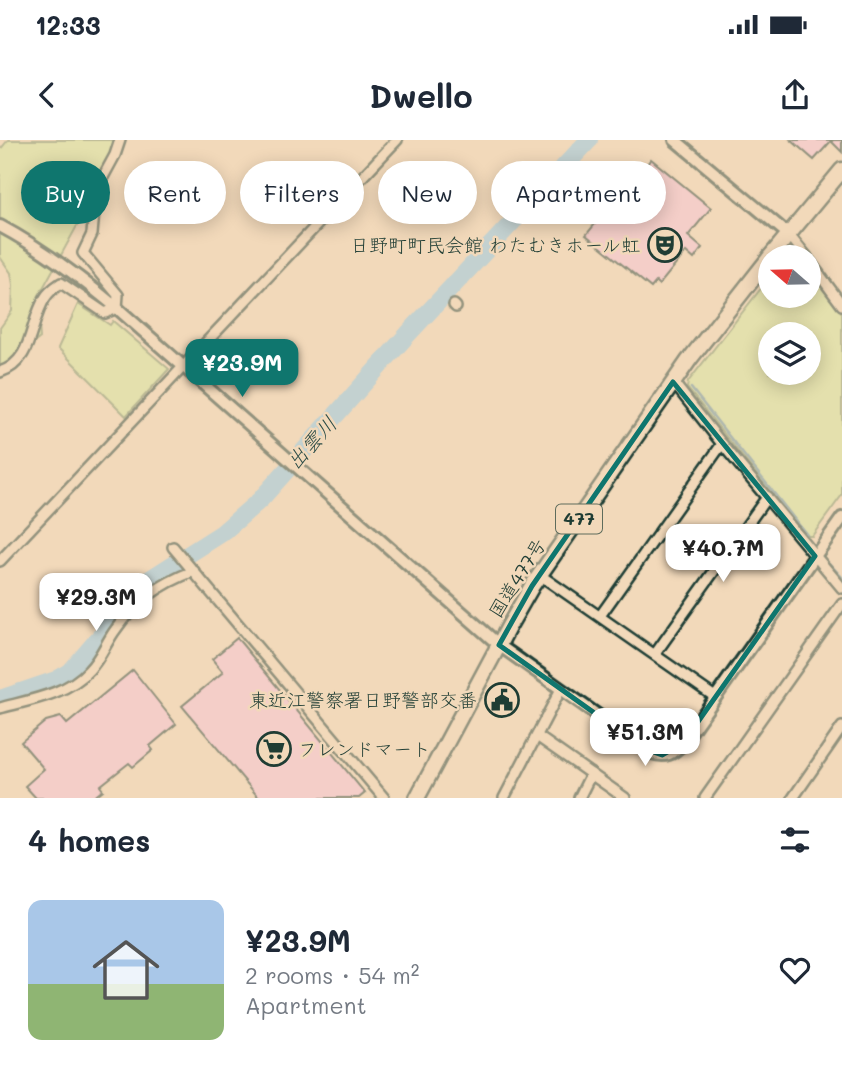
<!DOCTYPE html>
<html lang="en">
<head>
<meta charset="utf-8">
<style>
  body { margin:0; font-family:Mali,"Klee One",sans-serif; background:#f2f2f3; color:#1f2937; height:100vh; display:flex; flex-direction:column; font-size:26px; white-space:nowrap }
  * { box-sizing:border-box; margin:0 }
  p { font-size:23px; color:#747a83 }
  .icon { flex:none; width:38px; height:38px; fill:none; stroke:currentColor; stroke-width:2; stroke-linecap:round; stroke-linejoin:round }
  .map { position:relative; height:658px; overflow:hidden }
  .details { display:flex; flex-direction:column; background:#fff; flex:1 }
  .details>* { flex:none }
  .banner { position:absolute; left:21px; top:21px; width:802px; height:63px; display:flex; gap:14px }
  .needle { width:46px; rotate:290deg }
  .fabs { position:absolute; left:758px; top:105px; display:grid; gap:14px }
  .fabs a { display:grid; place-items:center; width:63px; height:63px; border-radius:50%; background:#fff; box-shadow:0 4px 18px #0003; font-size:35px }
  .price { position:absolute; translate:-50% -60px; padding:0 16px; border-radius:14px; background:#fff; color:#222; font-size:23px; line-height:46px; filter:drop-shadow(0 2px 4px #0008) }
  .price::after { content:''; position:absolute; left:50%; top:42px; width:21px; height:16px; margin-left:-10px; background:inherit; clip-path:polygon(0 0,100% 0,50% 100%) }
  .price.current { background:#0f766e; color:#fff }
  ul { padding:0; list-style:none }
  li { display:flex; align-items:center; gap:21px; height:175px; padding:0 28px }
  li+li { border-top:2px solid #e0e1e3 }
  li span { display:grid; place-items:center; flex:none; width:196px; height:140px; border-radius:14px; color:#555 }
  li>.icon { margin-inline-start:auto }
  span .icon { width:84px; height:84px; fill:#fffc; stroke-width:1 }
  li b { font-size:30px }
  h2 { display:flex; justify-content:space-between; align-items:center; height:84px; padding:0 28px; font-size:30px }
  .pill { padding:0 24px; border-radius:32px; background:#fff; box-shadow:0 4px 18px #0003; font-size:24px; line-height:63px }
  .pill.current { background:#0f766e; color:#fff }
  .status { display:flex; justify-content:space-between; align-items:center; height:49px; padding:0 35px; background:#fff; direction:ltr }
  .status svg { height:19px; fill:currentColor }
  header { display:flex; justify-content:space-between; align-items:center; height:91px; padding:0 28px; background:#fff; font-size:32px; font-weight:800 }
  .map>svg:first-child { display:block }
  .green { fill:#d2e89d; stroke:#789268; stroke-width:2; fill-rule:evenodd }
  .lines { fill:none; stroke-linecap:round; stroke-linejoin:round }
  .stream { stroke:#5f90a1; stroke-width:2.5 }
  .river { stroke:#89c8ea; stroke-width:18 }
  .building { fill:#f7c0d9; stroke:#1f3d34; stroke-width:2 }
  .minor-casing { stroke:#1f3d34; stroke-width:14 }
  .tertiary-casing { stroke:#1f3d34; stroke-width:16 }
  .trunk-casing { stroke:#1f3d34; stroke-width:19 }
  .minor { stroke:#f2d9ba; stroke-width:9 }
  .tertiary { stroke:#f2d9ba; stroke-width:10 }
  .trunk { stroke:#f2d9ba; stroke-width:14 }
  .marked { fill:none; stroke:#0f766e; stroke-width:5; stroke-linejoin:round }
  .labels { text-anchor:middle; stroke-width:5; stroke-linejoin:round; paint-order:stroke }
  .shield { fill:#f2d9ba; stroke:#5e6c5c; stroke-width:2 }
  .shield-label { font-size:18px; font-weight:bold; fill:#1f3d34 }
  .poi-label { font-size:19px; fill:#1f3d34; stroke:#f2d9ba; text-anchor:end }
  .street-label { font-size:19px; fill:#1f3d34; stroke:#f2d9ba }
  .water-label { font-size:21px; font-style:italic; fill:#2a4b46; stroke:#f2d9ba }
</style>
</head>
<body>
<div class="status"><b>12:33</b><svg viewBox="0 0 49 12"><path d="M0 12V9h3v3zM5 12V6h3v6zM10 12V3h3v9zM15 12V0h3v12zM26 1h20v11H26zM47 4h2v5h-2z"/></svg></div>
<header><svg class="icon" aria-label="back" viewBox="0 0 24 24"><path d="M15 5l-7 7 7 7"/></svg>Dwello<svg class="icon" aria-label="share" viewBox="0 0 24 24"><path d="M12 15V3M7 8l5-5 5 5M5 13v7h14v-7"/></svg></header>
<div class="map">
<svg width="842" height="658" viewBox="0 0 842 658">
  <rect width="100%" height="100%" fill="#f2d9ba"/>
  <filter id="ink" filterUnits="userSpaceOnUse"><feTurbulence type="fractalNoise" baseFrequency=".0143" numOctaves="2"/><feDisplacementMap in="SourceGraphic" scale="14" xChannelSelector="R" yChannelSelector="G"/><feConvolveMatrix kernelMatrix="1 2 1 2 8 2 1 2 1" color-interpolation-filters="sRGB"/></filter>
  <g filter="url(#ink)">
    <g class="green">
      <polygon points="8,0 124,0 37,159 40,198 8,224 0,228 0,188 12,171 13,145 11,133 0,117 0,10"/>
      <path d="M809,127L842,173V355L812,396H806L687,248L688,242L770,137V156H808ZM770,194H808V233H770Z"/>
      <polygon points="78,164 110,185 113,181 169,229 126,276 58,208"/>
    </g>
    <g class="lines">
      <g class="stream">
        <polyline points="691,248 807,395"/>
        <polyline points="829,423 842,437"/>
      </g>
      <polyline class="river" points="0,559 56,540 70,532 104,492 121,466 142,444 222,393 260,360 408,194 589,0"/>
    </g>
    <g class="building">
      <polygon points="791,0 842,0 842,12 831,1 814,20"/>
      <polygon points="651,19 711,68 688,96 702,108 694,119 686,112 659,145 656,142 651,148 586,95 607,69 601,65 609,56 616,62"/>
      <polygon points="237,498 365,653 359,658 259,658 182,566 223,532 212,519"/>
      <polygon points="133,530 176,584 150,606 153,610 133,627 129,623 100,646 103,650 93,658 36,658 25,646 44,629 21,602 46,581 61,577 67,584"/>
    </g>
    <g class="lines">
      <g class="minor-casing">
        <g id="minor">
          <polyline points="789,95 807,117"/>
          <polyline points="808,119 842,165"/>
          <polyline points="454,165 456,167"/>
          <path d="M0,232C34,221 29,182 45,158C49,151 55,147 61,143L105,173L117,168L118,155L83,113L92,94L96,50L115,15L120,0"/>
          <polyline points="673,242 722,304 842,448"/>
          <polyline points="173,407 384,658"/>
          <polyline points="0,421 397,0"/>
          <polyline points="540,435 715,557"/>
          <polyline points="600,476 722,304"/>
          <polyline points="655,514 767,357"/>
          <path d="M0,568C30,560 68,554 89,530C101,518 106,502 116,489C135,461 162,443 194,431"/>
          <polyline points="537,596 625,658"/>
          <polyline points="504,658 561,549"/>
          <polyline points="579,658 591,634"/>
          <polyline points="705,658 842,464"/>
          <polyline points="793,658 842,587"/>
        </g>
      </g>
      <g class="tertiary-casing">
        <g id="tertiary">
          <polyline points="675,0 789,95"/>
          <path d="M0,86C43,109 80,137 117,168L499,505L651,613C666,618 673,614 683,603L842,378"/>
        </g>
      </g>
      <g class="trunk-casing">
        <g id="trunk">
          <polyline points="770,117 842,30"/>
          <polyline points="417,658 509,486 532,446 689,220 770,117"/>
        </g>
      </g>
      <use href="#minor" class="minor"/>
      <use href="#tertiary" class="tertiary"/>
      <use href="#trunk" class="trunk"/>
    </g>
  </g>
  <path d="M0 0H842V658H0ZM673,242L815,416L683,603L662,615L645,609L499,505L532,446Z" fill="#f2d9ba" fill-opacity=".55" fill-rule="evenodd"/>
  <path class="marked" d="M673,242L815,416L683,603L662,615L645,609L499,505L532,446Z"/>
  <defs>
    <g id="theatre-ring" transform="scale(1.75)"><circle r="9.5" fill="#f2d9ba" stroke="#1f3d34" stroke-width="1.5"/><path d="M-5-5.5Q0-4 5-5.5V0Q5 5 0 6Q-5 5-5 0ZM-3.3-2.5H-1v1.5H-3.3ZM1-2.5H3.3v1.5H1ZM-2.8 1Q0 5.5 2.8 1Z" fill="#1f3d34"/></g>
    <g id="civic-ring" transform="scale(1.75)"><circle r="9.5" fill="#f2d9ba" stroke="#1f3d34" stroke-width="1.5"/><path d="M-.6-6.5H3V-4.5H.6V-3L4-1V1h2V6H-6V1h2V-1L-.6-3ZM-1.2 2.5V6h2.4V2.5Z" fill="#1f3d34"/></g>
    <g id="supermarket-ring" transform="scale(1.75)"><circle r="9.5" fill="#f2d9ba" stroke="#1f3d34" stroke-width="1.5"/><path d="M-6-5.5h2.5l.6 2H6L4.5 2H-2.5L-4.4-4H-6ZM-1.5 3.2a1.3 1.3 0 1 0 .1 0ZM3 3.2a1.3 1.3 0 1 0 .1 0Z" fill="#1f3d34"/></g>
  </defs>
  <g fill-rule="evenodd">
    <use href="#theatre-ring" x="665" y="105"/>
    <use href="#civic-ring" x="502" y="560"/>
    <use href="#supermarket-ring" x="274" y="609"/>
  </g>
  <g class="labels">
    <rect class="shield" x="556" y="364.5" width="46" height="29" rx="5"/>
    <g class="shield-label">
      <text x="579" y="385">477</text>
    </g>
    <g class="poi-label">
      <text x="640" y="112">日野町町民会館 わたむきホール虹</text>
      <text x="477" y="567">東近江警察署日野警部交番</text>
      <text x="298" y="616" text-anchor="start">フレンドマート</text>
    </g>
    <g class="street-label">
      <text transform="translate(517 438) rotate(-58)" y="7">国道477号</text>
    </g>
    <g class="water-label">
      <text transform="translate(312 303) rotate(-48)" y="7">出雲川</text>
    </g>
  </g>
</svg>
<div class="fabs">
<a><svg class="needle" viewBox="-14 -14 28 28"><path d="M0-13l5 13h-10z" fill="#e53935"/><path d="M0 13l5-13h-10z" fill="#747a83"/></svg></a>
<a><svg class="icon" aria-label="layers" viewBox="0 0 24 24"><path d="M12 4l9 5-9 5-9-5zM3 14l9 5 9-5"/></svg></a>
</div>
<b class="price current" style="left:242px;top:259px">¥23.9M</b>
<b class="price" style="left:723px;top:444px">¥40.7M</b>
<b class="price" style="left:96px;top:493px">¥29.3M</b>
<b class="price" style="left:645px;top:628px">¥51.3M</b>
<div class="banner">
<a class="pill current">Buy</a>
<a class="pill">Rent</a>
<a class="pill">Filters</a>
<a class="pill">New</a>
<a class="pill">Apartment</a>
</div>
</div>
<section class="details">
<h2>4 homes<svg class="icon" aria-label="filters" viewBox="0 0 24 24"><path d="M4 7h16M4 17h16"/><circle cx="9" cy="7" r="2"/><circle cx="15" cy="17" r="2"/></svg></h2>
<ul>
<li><span style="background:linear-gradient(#a9c7e8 60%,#8fb573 0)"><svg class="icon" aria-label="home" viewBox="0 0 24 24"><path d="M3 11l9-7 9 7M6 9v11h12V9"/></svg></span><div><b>¥23.9M</b><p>2 rooms · 54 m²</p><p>Apartment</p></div><svg class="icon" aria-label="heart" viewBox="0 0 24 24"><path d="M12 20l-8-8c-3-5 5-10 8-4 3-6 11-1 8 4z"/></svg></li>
</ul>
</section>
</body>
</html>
